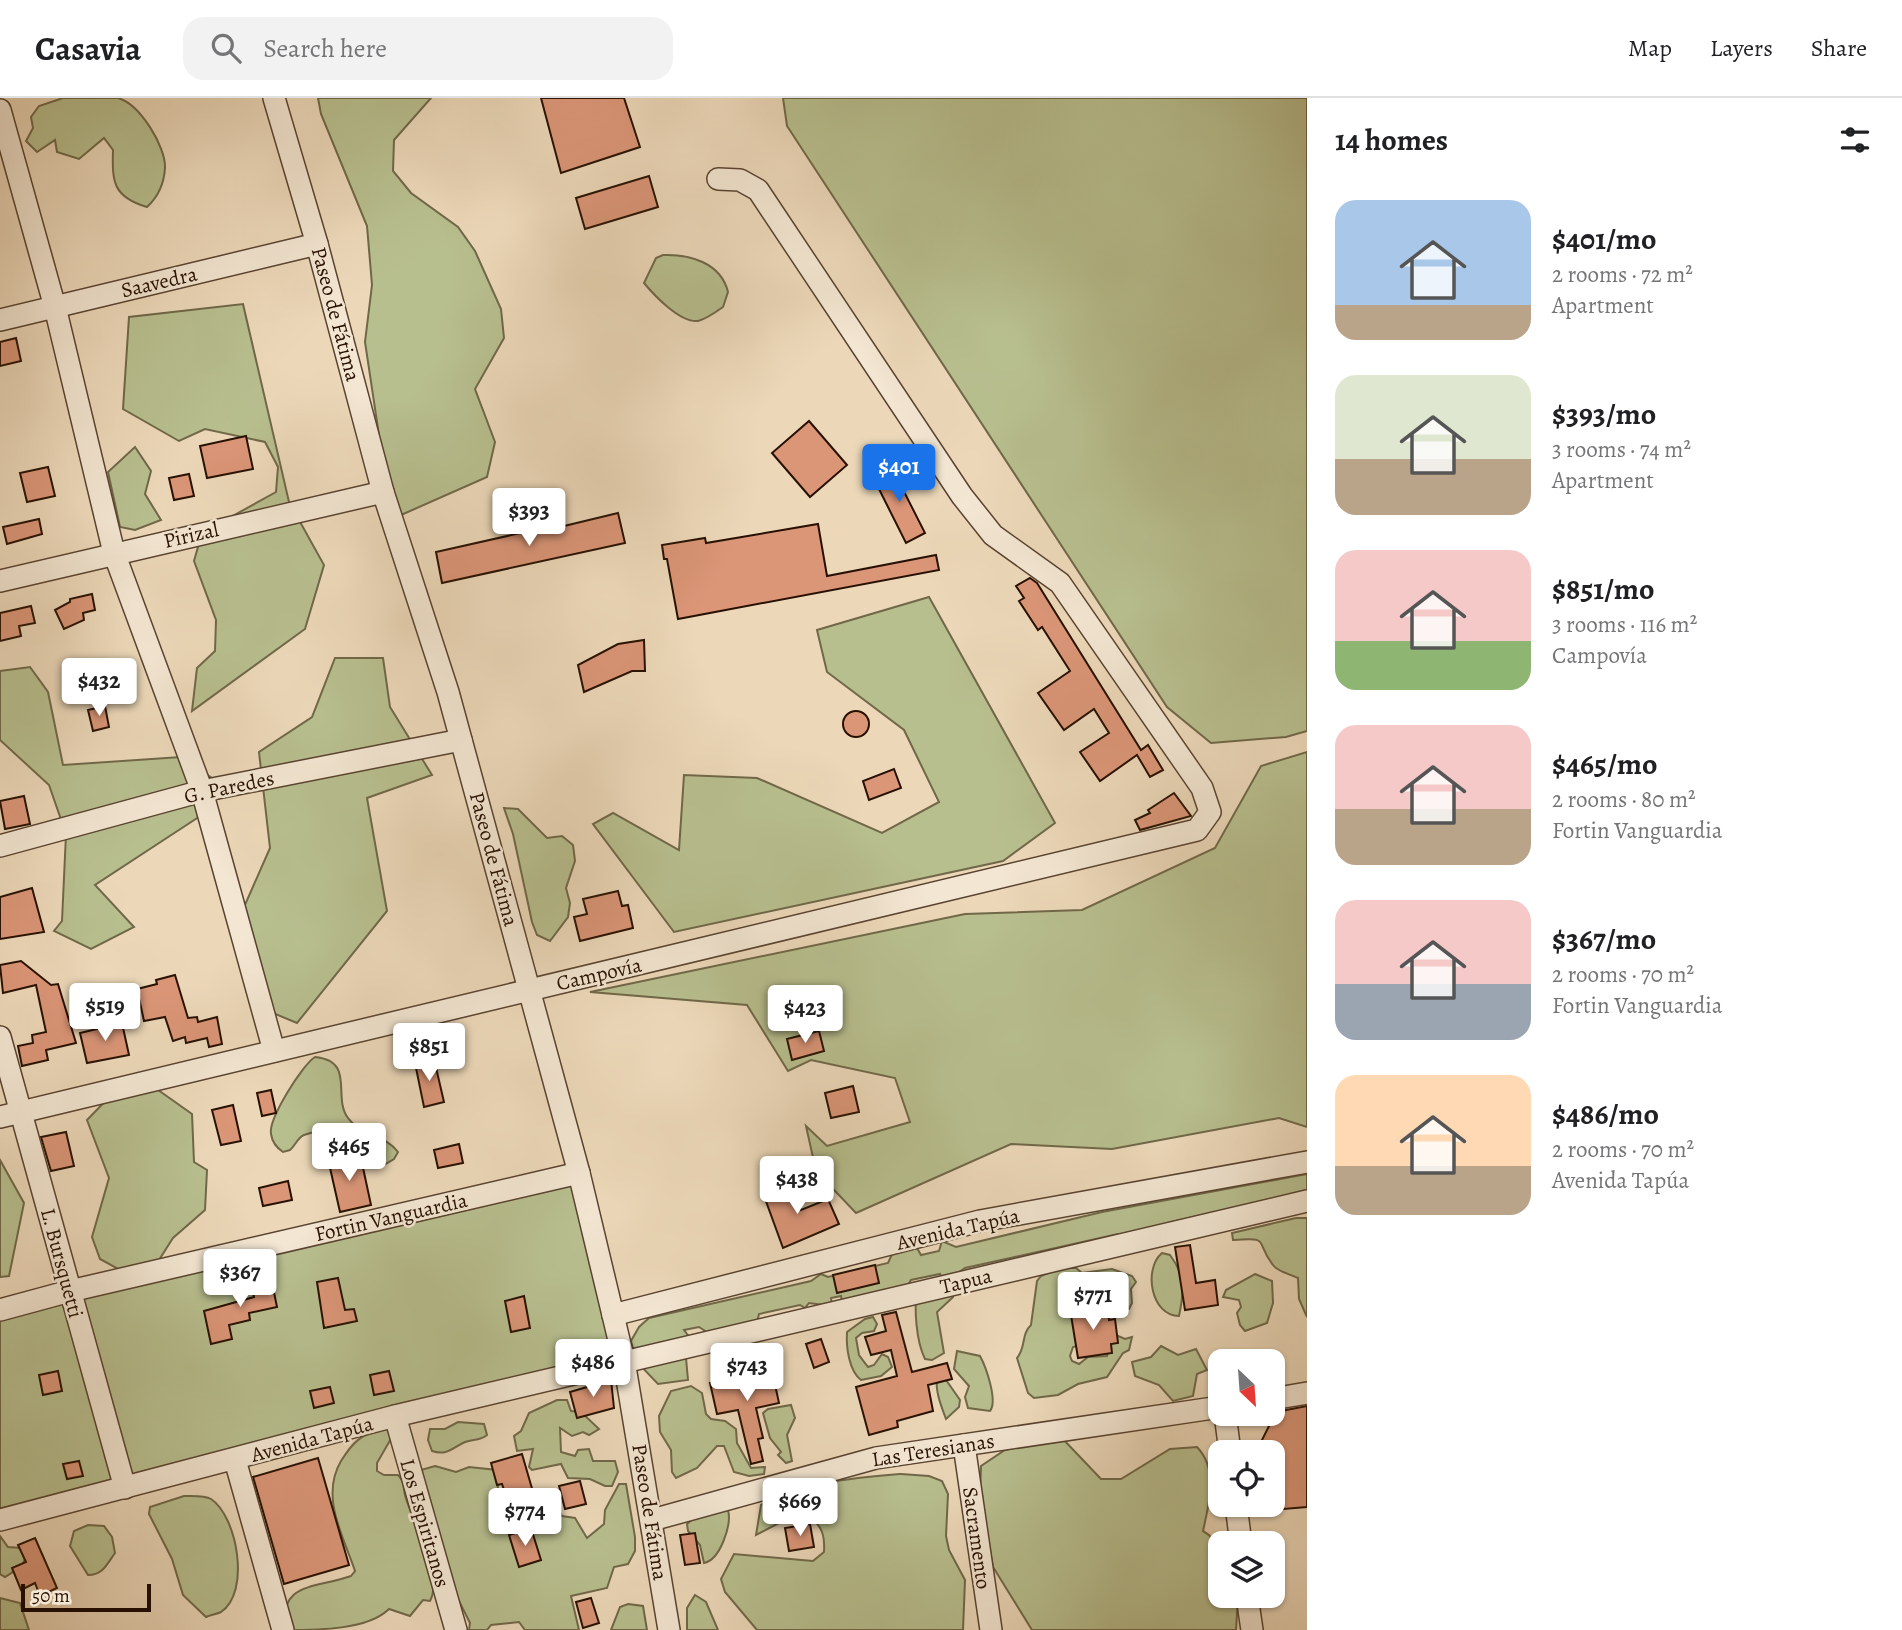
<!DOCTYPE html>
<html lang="en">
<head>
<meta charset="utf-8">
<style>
  body { margin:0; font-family:Alegreya,serif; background:#f2f2f2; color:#202124; height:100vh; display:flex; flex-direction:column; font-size:26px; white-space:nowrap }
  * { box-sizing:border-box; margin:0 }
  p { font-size:23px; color:#757577 }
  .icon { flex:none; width:38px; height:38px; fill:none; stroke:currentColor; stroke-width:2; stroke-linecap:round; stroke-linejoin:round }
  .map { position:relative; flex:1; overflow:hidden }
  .side { display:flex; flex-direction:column; background:#fff; width:595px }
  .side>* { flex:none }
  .needle { width:46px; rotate:155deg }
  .tools { position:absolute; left:1208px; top:1251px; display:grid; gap:14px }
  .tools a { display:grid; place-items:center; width:77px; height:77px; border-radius:14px; background:#fff; box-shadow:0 2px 5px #0004; font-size:35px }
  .scale { position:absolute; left:21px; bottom:18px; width:130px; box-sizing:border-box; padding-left:7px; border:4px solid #281102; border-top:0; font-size:19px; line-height:24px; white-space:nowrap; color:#281102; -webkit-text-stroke:5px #f3e6d2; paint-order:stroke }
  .price { position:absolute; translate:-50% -60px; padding:0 16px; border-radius:7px; background:#fff; color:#222; font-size:23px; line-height:46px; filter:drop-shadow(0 2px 4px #0008) }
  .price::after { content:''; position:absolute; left:50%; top:42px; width:21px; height:16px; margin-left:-10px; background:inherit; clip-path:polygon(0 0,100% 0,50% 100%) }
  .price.selected { background:#1a73e8; color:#fff }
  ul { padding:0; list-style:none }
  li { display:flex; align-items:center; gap:21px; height:175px; padding:0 28px }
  li span { display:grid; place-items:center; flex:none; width:196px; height:140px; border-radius:21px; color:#555 }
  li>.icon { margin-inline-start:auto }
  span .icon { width:84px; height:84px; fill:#fffc; stroke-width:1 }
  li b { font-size:30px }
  h2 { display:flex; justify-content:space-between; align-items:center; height:84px; padding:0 28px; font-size:30px }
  header { display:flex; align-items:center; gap:42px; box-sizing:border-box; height:98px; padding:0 35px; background:#fff; border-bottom:2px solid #e0e0e0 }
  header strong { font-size:33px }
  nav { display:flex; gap:38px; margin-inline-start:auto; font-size:24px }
  .search { width:490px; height:63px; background:#f2f2f2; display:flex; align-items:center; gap:18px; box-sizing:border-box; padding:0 24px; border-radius:21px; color:#757577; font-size:26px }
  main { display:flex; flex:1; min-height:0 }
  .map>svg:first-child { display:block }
  .green { fill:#b8bf8f; stroke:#706848; stroke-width:2 }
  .building { fill:#db9678; stroke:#281102; stroke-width:2 }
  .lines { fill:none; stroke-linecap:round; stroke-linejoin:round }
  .minor-casing { stroke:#594330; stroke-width:24 }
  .minor { stroke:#f3e6d2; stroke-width:21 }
  .labels { text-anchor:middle; stroke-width:5; stroke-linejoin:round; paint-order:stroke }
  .street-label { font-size:21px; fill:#281102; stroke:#f3e6d2 }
</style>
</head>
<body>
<header>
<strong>Casavia</strong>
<div class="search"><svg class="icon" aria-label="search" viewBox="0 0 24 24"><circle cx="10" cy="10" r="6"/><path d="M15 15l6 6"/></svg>Search here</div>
<nav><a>Map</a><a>Layers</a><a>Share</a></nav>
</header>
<main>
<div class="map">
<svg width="1307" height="1532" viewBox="0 0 1307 1532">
  <rect width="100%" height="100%" fill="#ecd8b9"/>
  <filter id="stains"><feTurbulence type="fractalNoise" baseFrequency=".00286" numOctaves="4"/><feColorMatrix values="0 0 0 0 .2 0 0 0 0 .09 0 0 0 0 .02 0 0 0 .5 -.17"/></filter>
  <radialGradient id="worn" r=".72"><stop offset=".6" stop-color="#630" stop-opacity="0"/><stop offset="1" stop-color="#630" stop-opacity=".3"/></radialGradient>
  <g class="green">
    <path d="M63,0C80,0 102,0 118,0C140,6 166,49 165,70C164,86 158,99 147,109C113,99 112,84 113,52L104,40L79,61L57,54L55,42L37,54L26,43L33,30L31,19L39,8Z"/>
    <polygon points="318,0 431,0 394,42 393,73 411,95 458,129 475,153 501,211 504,240 475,291 495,344 487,379 401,417 378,397 379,337 365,244 372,187 367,128 321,16"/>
    <polygon points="783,0 1307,0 1307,633 1286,639 1211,645 1167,609 787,28"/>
    <path d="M663,157C690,156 721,165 728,194L723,209C716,214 706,221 698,223C680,225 654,197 644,185L656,160Z"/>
    <polygon points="243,206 289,404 324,467 305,531 192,613 197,570 215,553 216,522 194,463 202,435 276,394 278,369 265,344 205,331 179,343 123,311 129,219"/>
    <polygon points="135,349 151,373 145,396 161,422 135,432 120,429 108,374"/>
    <polygon points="929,499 1055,725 1003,763 674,834 593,726 613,715 679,752 684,677 757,680 882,735 939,704 904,632 827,574 817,532"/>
    <polygon points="335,560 383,560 390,609 432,677 367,700 387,813 297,925 261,910 237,825 270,750 259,654 312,619"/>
    <polygon points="30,569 48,594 63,667 181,659 215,682 214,709 95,787 134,829 91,851 54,833 62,823 66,736 49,687 0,642 0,573"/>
    <polygon points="1307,654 1307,1029 1279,1020 1112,1051 1011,1046 856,1115 816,1073 806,1028 827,1048 910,1024 895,980 811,962 788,973 747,907 590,894 965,816 1082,812 1215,750 1261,668"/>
    <polygon points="504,710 518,711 547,740 562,738 573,747 575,763 566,790 570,805 568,819 550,843 537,837 532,824 513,736"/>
    <path d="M315,959C356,963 332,999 348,1020C361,1038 386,1037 398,1054L394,1061L382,1068C358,1055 335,1024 304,1037C297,1040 296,1047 290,1052L283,1054C277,1050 272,1043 271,1036C268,1021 303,966 315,959Z"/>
    <polygon points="144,982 192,1016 194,1064 207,1072 205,1112 173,1140 152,1173 579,1075 624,1263 0,1415 0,1212 131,1178 100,1161 92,1139 109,1080 87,1022 118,990"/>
    <polygon points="0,1062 24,1105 9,1178 0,1179"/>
    <path d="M1307,1076V1093L1168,1125L1141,1148L1118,1136L965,1170C951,1179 951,1184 953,1199L937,1214L944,1255L932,1262L925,1261C916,1243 914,1210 917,1191L944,1184L940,1176L911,1182L904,1194L842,1204L841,1198L831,1200L832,1208L809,1205L805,1210L800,1207L759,1216L752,1245L735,1252L699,1229L684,1232L697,1249L686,1260L688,1282L658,1286L637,1264L631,1243L639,1229L649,1220L811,1183L821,1176L828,1179L888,1165L894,1152L917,1150L921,1157L939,1153L942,1143L956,1149L1102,1114Z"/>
    <path d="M1296,1120H1307V1219L1299,1201L1298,1180C1290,1176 1278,1174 1273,1167C1254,1143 1272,1139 1233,1142L1232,1135Z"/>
    <path d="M1162,1155L1170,1157C1186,1178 1184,1194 1179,1218C1151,1218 1143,1171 1162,1155Z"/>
    <path d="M1061,1170H1076L1082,1175L1112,1171L1132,1178L1136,1184L1131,1191L1132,1205L1129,1211L1115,1215L1108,1202L1093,1204L1087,1192L1072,1197L1069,1215L1080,1224L1081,1247L1073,1249L1070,1258L1072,1263L1079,1266L1088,1259L1107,1258L1110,1245L1118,1238L1125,1241L1132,1239L1129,1252L1123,1255L1107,1279L1078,1286L1058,1297L1034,1300L1028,1295L1017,1260C1026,1250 1021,1236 1031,1227L1037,1183L1041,1178Z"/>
    <polygon points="1255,1176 1272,1183 1273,1205 1267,1225 1245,1233 1240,1227 1237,1215 1241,1209 1239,1202 1223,1199 1226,1192"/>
    <path d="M873,1219L877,1226L874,1233L862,1235L856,1240L859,1257L868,1269L874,1267L882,1256L888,1259L892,1269L881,1278L861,1282C849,1273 846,1249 847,1234L865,1221Z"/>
    <polygon points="1161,1248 1178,1257 1196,1251 1207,1272 1197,1276 1193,1298 1173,1303 1159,1287 1135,1278 1132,1264 1151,1259"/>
    <path d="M957,1253L980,1258C986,1269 998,1303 990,1313L968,1310L965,1299L969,1288L954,1271Z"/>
    <path d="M944,1279L960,1302L959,1309L946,1321C942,1310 935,1294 937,1280Z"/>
    <polygon points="691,1288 702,1295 706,1316 711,1321 725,1323 736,1331 737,1345 751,1370 765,1369 764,1376 749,1378 734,1374 724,1348 717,1348 697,1370 676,1380 672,1374 671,1352 660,1334 659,1318 671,1293"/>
    <polygon points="557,1302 567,1302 571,1313 581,1314 599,1331 589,1337 583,1334 572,1338 560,1330 561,1354 575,1358 578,1352 589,1351 593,1363 615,1363 618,1374 612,1388 605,1388 590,1381 568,1380 561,1366 532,1372 529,1369 533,1351 517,1353 514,1338 521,1333 529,1315"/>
    <polygon points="791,1307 795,1320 787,1337 792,1363 786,1365 778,1357 781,1354 770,1340 763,1315 768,1311"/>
    <path d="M458,1324L484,1326L487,1337C480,1343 473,1341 465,1344C452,1350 447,1358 432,1353L428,1342L430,1331H445Z"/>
    <path d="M382,1331L389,1332L392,1339L377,1365V1373L384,1377H398C405,1384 403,1389 405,1397C412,1424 444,1477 430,1503L423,1502L410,1518L389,1511C368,1532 318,1532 285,1532C279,1483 315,1491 351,1478L355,1473C343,1437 320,1399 341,1363C353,1344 360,1337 382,1331Z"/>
    <path d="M1061,1339L1101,1381H1121L1170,1351L1197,1349C1219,1372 1209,1405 1203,1433C1227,1446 1220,1474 1220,1498H1238L1236,1532H1032L993,1469L980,1397L981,1368L1005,1352Z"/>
    <polygon points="435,1368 456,1374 469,1369 497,1372 499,1410 513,1410 528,1396 549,1394 562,1418 575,1420 587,1440 604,1426 605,1412 619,1386 626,1386 635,1439 635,1453 628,1466 614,1469 607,1490 571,1498 579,1532 525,1532 519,1524 491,1527 487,1532 469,1532 470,1525 457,1499 437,1427 421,1400 421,1372"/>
    <path d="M901,1376L929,1378L942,1383L948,1396L946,1438L949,1452L965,1482L963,1532H757L725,1494L721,1481L734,1456L813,1463L824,1454C825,1437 822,1429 810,1418L781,1424L756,1437L761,1407C803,1384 853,1380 901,1376Z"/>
    <path d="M184,1398C192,1398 204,1397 211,1401C237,1418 251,1494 221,1514C217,1516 210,1517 206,1519L183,1497L172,1461L149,1416L150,1409Z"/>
    <path d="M724,1411L728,1412C732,1427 720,1462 704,1465L700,1447L688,1433L687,1426L695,1419Z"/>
    <path d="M88,1427L104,1428L112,1439L115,1455C107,1466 103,1477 88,1477L70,1448L74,1433Z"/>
    <polygon points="0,1438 8,1449 22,1450 27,1455 22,1468 5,1479 0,1476"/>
    <polygon points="695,1497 706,1504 718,1532 687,1532 687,1510"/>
    <polygon points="0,1500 20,1505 29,1532 0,1532"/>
    <polygon points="628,1506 643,1508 647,1532 611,1532 620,1509"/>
  </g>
  <g class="building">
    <polygon points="541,0 624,0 640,49 561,75"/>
    <polygon points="649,78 658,109 585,131 576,100"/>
    <polygon points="16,240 21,263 0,268 0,244"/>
    <polygon points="809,323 847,367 810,399 772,355"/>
    <polygon points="246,338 253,371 207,380 200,348"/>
    <polygon points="891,368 925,435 906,445 872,377"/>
    <polygon points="48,369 55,398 27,404 20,375"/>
    <polygon points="189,376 194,398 174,402 169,380"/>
    <polygon points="618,415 625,445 442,485 436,454 534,432 535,435"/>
    <polygon points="39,421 42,436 7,446 3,429"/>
    <polygon points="818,426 827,478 936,457 939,472 678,521 667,461 664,461 662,447 705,440 706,445"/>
    <polygon points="1030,480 1037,485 1141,652 1148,647 1163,672 1150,679 1137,657 1100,683 1080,654 1109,635 1094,611 1064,632 1038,595 1070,573 1042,529 1038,532 1019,503 1024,500 1016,488"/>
    <polygon points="92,496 95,512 83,515 84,522 64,531 55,512 70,504 70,501"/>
    <polygon points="31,508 35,525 19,528 21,538 0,543 0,515"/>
    <polygon points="644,542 645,573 632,573 584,594 578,567 618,546"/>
    <polygon points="105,608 109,629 93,633 88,612"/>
    <circle cx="856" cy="626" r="13"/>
    <polygon points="894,671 901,690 869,702 863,683"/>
    <polygon points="1174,695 1191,718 1140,732 1135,722 1150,715 1148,712"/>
    <polygon points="24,698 30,726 5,731 0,703"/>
    <polygon points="32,790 44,834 0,841 0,799"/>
    <polygon points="618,793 622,808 628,807 633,830 580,843 574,819 587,816 583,801"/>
    <polygon points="21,863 51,887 58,886 76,945 46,952 48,962 22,968 18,948 33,945 32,937 46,934 36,887 3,895 0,867"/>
    <polygon points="175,877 188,920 197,919 198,924 217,919 222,946 209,949 207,940 186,945 185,939 173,943 165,919 144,923 137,891 157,886 156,882"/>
    <polygon points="122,925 129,957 87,965 80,935"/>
    <polygon points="819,933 824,953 792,962 787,941"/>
    <polygon points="434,961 444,1004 424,1009 415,965"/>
    <polygon points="853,988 859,1014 831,1020 825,995"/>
    <polygon points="271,992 276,1015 262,1018 257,995"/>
    <polygon points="233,1007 241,1043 221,1047 212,1012"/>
    <polygon points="66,1034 74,1068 51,1073 41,1039"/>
    <polygon points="459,1046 463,1065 438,1070 434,1052"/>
    <polygon points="355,1055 357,1066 362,1065 371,1107 340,1114 328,1061"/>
    <polygon points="288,1083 292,1102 263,1108 259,1090"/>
    <polygon points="788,1084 801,1112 828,1101 839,1126 783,1150 763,1095"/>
    <polygon points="1190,1147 1196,1185 1215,1182 1218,1207 1185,1212 1175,1149"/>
    <polygon points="875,1167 879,1185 837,1195 833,1177"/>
    <polygon points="270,1175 277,1209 249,1215 250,1222 229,1227 232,1241 211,1246 204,1213 254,1199 249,1179"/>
    <polygon points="338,1180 345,1212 354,1211 357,1223 324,1230 317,1184"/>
    <polygon points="524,1198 530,1230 511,1234 505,1203"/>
    <polygon points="1090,1208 1091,1215 1108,1212 1109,1222 1115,1221 1118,1245 1111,1246 1112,1255 1078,1260 1070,1211"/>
    <polygon points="896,1214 912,1274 947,1265 952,1281 928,1287 933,1313 897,1323 898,1329 869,1337 856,1289 897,1278 891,1252 871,1257 865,1239 886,1233 882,1217"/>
    <polygon points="821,1241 829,1264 814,1270 806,1246"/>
    <polygon points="771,1268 779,1305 756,1310 763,1340 758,1341 763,1363 751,1366 738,1312 717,1316 710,1285"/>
    <polygon points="58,1273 62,1293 43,1297 39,1277"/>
    <polygon points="389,1273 394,1293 374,1297 370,1277"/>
    <polygon points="611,1282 614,1310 577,1320 570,1294"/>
    <polygon points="330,1289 334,1305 314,1310 310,1293"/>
    <polygon points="1307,1308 1307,1409 1272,1412 1272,1354 1256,1354 1276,1314"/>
    <polygon points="522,1356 533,1394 507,1401 502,1386 497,1387 491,1365"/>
    <polygon points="318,1360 349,1467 284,1486 253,1379"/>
    <polygon points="79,1363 83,1378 67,1381 63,1366"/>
    <polygon points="580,1383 586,1406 565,1411 559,1388"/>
    <polygon points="810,1426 814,1449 789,1453 785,1430"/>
    <polygon points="531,1430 541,1462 519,1469 509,1437"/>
    <polygon points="695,1435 700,1465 685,1467 680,1437"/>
    <polygon points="35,1440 57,1490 40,1498 35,1485 21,1492 12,1470 26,1464 18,1447"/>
    <polygon points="591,1500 599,1525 583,1530 576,1504"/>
  </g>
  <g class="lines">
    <g class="minor-casing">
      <g id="minor">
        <polyline points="274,0 317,146 383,394 448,594 579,1075 624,1263 669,1532"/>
        <polyline points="0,12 55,209 114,455 202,693 274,953"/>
        <polyline points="0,222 317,146"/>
        <polyline points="0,483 383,394"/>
        <polyline points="0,748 202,693 461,642"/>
        <polyline points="0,939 125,1390"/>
        <polyline points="0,1019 1197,732 1210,714 1202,690 1060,485 993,437 962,398 758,92 740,82 718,81"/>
        <polyline points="0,1212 70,1193 579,1075"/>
        <polyline points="613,1217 980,1123 1307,1064"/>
        <polyline points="1272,1301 1307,1295"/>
        <polyline points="1225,1316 1230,1354"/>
        <polyline points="395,1318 456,1532"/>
        <polyline points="964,1347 991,1532"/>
        <polyline points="235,1362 283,1532"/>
        <polyline points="1236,1407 1241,1446"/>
        <polyline points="0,1422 395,1318 1307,1103"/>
        <polyline points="652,1422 876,1360 1220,1309"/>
        <polyline points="1247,1498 1252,1532"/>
      </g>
    </g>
    <use href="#minor" class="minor"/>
  </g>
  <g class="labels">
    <g class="street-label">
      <text transform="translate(159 184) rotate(-13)" y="7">Saavedra</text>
      <text transform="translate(336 216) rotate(75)" y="7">Paseo de Fátima</text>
      <text transform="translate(191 437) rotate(-13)" y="7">Pirizal</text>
      <text transform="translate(229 689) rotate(-12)" y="7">G. Paredes</text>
      <text transform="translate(494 761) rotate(75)" y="7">Paseo de Fátima</text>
      <text transform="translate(599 876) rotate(-13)" y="7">Campovía</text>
      <text transform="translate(391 1119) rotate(-13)" y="7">Fortin Vanguardia</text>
      <text transform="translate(958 1131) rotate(-13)" y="7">Avenida Tapúa</text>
      <text transform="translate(62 1165) rotate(75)" y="7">L. Bursquetti</text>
      <text transform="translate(966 1183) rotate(-13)" y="7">Tapua</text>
      <text transform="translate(312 1341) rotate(-15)" y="7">Avenida Tapúa</text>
      <text transform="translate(933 1352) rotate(-9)" y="7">Las Teresianas</text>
      <text transform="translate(650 1414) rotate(81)" y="7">Paseo de Fátima</text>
      <text transform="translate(425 1425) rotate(74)" y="7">Los Espiritanos</text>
      <text transform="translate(977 1440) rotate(82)" y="7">Sacramento</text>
    </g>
  </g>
  <rect width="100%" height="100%" filter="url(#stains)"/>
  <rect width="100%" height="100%" fill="url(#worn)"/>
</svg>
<div class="tools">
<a><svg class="needle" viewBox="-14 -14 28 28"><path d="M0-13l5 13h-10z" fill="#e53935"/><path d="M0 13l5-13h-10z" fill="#757577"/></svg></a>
<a><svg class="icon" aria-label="locate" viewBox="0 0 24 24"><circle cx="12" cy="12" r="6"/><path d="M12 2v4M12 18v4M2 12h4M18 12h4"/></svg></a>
<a><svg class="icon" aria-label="layers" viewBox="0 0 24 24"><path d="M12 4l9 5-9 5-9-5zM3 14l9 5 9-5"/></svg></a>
</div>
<div class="scale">50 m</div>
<b class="price selected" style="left:899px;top:406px">$401</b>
<b class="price" style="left:529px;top:450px">$393</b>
<b class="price" style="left:99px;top:620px">$432</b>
<b class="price" style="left:105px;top:945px">$519</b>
<b class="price" style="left:805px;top:947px">$423</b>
<b class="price" style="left:429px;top:985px">$851</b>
<b class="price" style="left:349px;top:1085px">$465</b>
<b class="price" style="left:797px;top:1118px">$438</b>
<b class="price" style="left:240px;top:1211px">$367</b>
<b class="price" style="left:1093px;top:1234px">$771</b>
<b class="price" style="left:593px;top:1301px">$486</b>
<b class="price" style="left:747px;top:1305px">$743</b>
<b class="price" style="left:800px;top:1440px">$669</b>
<b class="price" style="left:525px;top:1450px">$774</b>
</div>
<section class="side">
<h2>14 homes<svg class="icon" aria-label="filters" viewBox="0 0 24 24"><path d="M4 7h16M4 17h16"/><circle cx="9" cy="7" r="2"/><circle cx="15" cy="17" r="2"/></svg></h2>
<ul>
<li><span style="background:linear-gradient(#a9c7e8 75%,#b9a48a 0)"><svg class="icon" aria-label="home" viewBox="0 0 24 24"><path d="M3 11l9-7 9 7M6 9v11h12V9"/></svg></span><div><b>$401/mo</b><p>2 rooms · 72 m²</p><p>Apartment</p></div></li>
<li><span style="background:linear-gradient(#dfe7d0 60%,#b9a48a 0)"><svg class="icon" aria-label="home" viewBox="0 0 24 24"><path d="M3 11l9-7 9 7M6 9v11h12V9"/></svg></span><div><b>$393/mo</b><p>3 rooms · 74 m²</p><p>Apartment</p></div></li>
<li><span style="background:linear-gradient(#f6c9c9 65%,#8fb573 0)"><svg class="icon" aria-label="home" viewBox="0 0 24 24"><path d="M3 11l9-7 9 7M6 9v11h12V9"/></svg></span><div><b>$851/mo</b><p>3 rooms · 116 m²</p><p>Campovía</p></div></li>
<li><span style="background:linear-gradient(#f6c9c9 60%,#b9a48a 0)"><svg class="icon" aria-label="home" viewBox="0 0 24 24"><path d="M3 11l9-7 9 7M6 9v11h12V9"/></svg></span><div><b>$465/mo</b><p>2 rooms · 80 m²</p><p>Fortin Vanguardia</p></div></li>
<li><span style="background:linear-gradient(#f6c9c9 60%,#9aa5b1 0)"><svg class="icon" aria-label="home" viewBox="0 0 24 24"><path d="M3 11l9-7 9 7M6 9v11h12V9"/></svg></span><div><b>$367/mo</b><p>2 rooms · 70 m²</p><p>Fortin Vanguardia</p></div></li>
<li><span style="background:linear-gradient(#ffd9b3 65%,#b9a48a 0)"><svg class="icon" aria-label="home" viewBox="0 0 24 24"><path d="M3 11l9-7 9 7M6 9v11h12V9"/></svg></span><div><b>$486/mo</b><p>2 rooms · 70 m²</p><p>Avenida Tapúa</p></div></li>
</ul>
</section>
</main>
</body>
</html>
